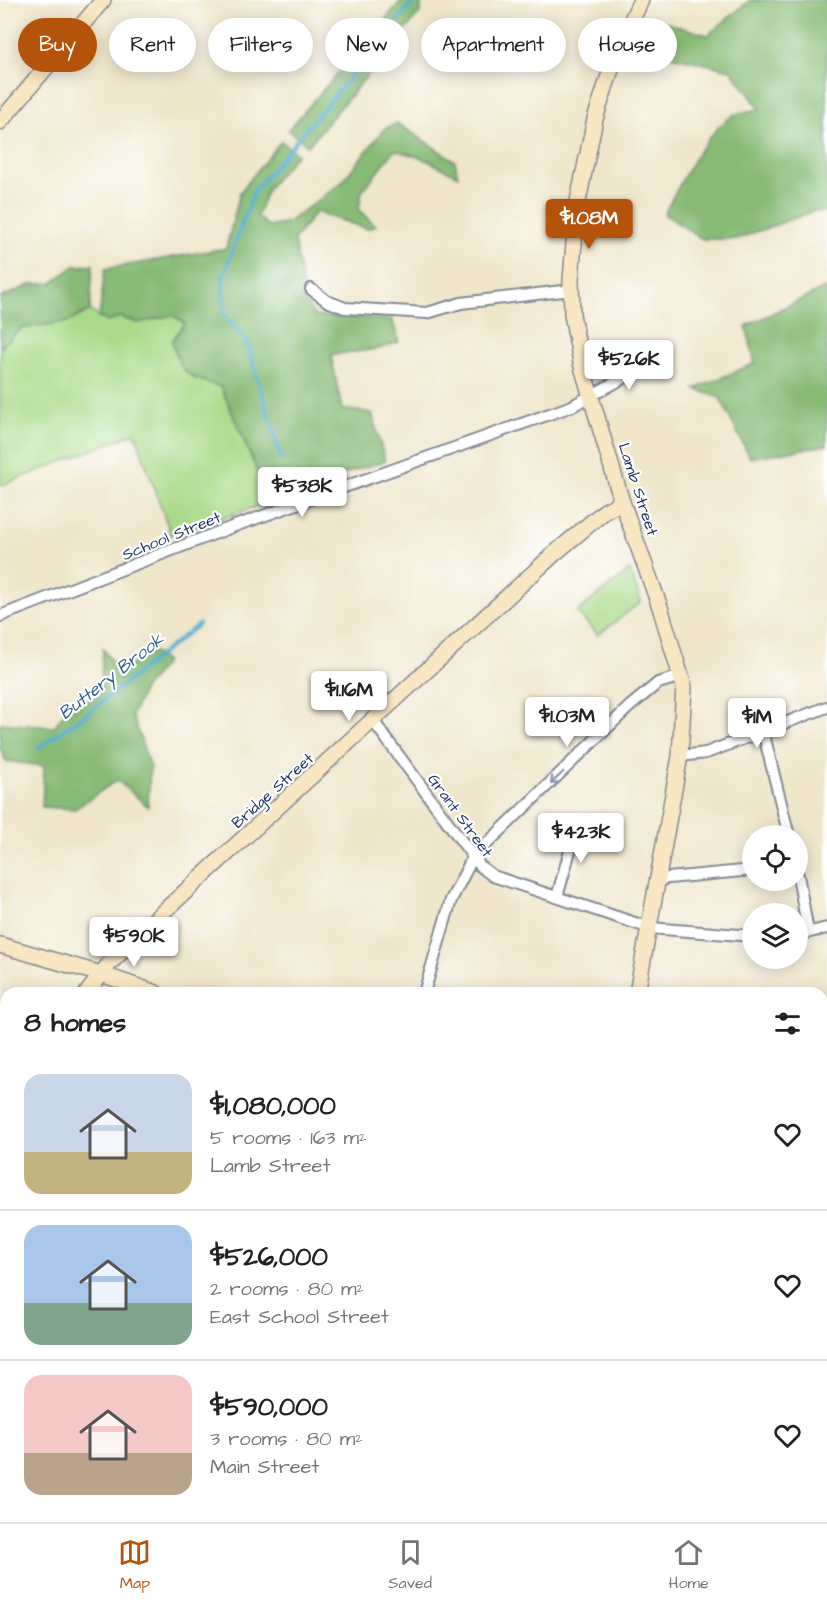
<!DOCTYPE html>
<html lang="en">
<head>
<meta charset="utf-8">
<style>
  body { margin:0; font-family:"Architects Daughter",sans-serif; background:#f6f6f6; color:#202124; height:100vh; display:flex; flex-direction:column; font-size:22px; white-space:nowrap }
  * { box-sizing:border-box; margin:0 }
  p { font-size:20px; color:#757577 }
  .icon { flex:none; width:33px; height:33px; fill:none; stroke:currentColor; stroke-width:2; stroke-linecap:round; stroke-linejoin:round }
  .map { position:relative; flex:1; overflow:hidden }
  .drawer { position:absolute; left:0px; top:987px; width:828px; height:536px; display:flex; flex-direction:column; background:#fff; border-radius:18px 18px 0 0; box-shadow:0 3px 15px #0003 }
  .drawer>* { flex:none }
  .top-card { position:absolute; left:18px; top:18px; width:792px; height:54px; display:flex; gap:12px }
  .tools { position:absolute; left:742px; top:825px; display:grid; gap:12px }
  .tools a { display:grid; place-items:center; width:66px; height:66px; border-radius:50%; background:#fff; box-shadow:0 3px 15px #0003; font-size:30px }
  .price { position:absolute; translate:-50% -51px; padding:0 14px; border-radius:6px; background:#fff; color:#222; font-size:20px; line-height:39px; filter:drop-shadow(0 2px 3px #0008) }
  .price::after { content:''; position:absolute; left:50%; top:36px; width:18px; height:14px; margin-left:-9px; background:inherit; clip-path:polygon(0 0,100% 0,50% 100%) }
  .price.on { background:#b45309; color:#fff }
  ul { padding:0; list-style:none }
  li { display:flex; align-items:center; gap:18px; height:150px; padding:0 24px }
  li+li { border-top:2px solid #e0e0e0 }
  li span { display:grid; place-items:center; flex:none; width:168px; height:120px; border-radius:18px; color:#555 }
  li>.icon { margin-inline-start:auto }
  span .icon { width:72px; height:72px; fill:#fffc; stroke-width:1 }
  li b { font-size:26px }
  h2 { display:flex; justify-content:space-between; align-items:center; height:72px; padding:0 24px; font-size:26px }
  .tag { padding:0 21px; border-radius:27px; background:#fff; box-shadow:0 3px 15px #0003; font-size:21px; line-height:54px }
  .tag.on { background:#b45309; color:#fff }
  .dock { display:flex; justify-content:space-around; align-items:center; height:84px; border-top:2px solid #e0e0e0; background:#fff; font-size:16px; color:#757577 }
  .dock a { display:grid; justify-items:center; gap:3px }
  .dock .on { color:#b45309 }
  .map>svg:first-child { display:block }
  .green { fill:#a9da88; stroke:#628473; stroke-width:1.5 }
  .forest { fill:#86ba74; stroke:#507469; stroke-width:1.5 }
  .water { fill:#51adcf; stroke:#366e96; stroke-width:1.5 }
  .pier { fill:#efe6cb }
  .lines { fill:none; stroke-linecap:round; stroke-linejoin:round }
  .stream { stroke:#51adcf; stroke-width:4 }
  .street-casing { stroke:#858a94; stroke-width:14 }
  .secondary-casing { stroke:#858a94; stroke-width:18 }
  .street { stroke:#fff; stroke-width:10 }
  .secondary { stroke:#f9e7c3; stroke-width:15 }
  .oneway { stroke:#8d97ae }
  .labels { text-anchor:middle; stroke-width:4.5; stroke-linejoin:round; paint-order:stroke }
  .street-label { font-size:16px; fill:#1b2f5e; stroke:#fff }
  .water-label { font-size:18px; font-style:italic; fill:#31618b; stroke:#fff }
</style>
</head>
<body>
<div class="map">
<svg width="827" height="1522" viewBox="0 0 827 1522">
  <rect width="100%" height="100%" fill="#fff"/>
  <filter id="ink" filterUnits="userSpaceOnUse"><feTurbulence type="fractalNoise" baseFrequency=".0167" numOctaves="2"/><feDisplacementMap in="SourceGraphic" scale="12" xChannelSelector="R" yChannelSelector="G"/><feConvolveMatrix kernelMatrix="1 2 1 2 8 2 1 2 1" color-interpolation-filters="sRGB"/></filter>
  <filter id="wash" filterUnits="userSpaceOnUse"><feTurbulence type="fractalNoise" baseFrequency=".008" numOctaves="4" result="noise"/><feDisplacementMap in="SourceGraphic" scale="24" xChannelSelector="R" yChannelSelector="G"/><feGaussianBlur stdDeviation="1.35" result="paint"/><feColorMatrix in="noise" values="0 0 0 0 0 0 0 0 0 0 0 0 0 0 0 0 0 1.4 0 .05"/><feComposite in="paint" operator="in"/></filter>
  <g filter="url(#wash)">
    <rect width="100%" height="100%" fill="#efe6cb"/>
    <g class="green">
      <polygon points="90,310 99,317 120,317 138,323 172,315 185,323 193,378 221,387 270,502 171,535 135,433 0,486 0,348 22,328 68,322"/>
      <polygon points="630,570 641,602 598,635 577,612"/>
      <polygon points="0,1080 6,1082 6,1144 0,1170"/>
    </g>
    <g class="forest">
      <polygon points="402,0 422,0 420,13 308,146 288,130"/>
      <path d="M750,0H827V212L814,211L737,239H702L664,214C682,181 701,137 733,115C740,111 752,111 760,109L731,70L636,48L656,20L708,35Z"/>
      <path d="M397,123L455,161L458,176L422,158L395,150L362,191L359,210L376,226L367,229L316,212L294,240L306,303L315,316L392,319L399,342L378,349L331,355L342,409L372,413L385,461L269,498L221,387C188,376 181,377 172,341L185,323L172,315L138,323L120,317L108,322L99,317L105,269L226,248L240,192L281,141L297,154L268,188L257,217L269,226L288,222L341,183L384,129Z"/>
      <polygon points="93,265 90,310 68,322 22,328 0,348 0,298 32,284 52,283 74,266"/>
      <polygon points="827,287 827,445 750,458 720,398 695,389 755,363 746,326"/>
      <polygon points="103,649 121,674 150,649 166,662 144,689 132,715 150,766 148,807 117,780 75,809 42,807 44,766 6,761 0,748 0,723 54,727 66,710 100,695"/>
    </g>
    <g class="water">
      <polygon points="0,1238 6,1241 6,1489 0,1486"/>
      <polygon points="552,1516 557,1522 20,1522 20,1516"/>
    </g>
    <polygon class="pier" points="0,1235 6,1238 6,1336 0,1363"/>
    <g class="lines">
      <g class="stream">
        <polyline points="282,460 247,343 224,313 223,277 254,191 415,0"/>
        <polyline points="38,748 88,713 199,624"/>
        <polyline points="0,1121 6,1123"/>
      </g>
    </g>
  </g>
  <g filter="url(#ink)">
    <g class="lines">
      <g class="street-casing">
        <g id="street">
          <polyline points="311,289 327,301 345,308 427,313 461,303 571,290"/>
          <polyline points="0,616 232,527 572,406 655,361"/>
          <polyline points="374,722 480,866 493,876 650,928 753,936"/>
          <polyline points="763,731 789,836"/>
          <polyline points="680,756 706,753 827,707"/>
          <polyline points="798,875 808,932"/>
          <polyline points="658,879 753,870"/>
          <polyline points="557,897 578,822"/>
          <polyline points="798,935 827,928"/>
          <polyline points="424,993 451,900 473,857 629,707 658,683 682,676"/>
        </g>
      </g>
      <g class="secondary-casing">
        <g id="secondary">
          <polyline points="0,122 103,0"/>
          <polyline points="0,945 101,974 156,993"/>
          <polyline points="87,993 109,964 150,924 555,553 605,511 622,502"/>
          <polyline points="637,993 680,756 684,687 660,607 622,502 581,363 572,314 571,280 577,206 595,119 616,54 641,0"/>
          <polyline points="822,1114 827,1112"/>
          <polyline points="822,1207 827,1206"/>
          <polyline points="0,1282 6,1255"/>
          <polyline points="711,1516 713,1522"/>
        </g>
      </g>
      <use href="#street" class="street"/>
      <use href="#secondary" class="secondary"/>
    </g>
    <defs><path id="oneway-shaft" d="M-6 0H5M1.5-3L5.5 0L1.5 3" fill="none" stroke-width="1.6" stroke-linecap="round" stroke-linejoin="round" transform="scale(1.5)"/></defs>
    <use class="oneway" href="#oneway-shaft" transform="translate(557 778) rotate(136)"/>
  </g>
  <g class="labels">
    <g class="street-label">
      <text transform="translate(639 489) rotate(72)" y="6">Lamb Street</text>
      <text transform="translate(171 535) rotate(-22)" y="6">School Street</text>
      <text transform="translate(272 790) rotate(-42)" y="6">Bridge Street</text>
      <text transform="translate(461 815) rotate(54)" y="6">Grant Street</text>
    </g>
    <g class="water-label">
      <text transform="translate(111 676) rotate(-38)" y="6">Buttery Brook</text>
    </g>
  </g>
</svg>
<div class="tools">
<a><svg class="icon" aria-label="locate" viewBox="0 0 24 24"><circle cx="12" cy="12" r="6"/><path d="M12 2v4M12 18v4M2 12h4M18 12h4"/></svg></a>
<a><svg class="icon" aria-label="layers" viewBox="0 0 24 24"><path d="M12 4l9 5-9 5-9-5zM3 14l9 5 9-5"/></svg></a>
</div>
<b class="price on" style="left:589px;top:250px">$1.08M</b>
<b class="price" style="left:629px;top:391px">$526K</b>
<b class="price" style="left:302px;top:518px">$538K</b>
<b class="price" style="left:349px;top:722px">$1.16M</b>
<b class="price" style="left:567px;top:748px">$1.03M</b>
<b class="price" style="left:757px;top:749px">$1M</b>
<b class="price" style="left:581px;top:864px">$423K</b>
<b class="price" style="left:134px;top:968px">$590K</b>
<div class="top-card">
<a class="tag on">Buy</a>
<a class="tag">Rent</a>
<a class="tag">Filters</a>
<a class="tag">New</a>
<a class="tag">Apartment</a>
<a class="tag">House</a>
</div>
<section class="drawer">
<h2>8 homes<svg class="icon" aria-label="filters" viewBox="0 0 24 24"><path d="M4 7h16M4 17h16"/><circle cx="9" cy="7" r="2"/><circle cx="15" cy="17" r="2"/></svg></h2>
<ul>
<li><span style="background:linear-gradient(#c9d6e8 65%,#c2b280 0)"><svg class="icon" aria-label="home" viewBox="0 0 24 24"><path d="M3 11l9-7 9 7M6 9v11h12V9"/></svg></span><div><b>$1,080,000</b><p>5 rooms · 163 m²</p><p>Lamb Street</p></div><svg class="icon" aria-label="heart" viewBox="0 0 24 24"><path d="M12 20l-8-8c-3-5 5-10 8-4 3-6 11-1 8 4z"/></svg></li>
<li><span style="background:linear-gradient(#a9c7e8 65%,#7fa58c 0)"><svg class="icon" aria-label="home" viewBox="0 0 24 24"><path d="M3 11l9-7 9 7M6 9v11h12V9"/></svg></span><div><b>$526,000</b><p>2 rooms · 80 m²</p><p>East School Street</p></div><svg class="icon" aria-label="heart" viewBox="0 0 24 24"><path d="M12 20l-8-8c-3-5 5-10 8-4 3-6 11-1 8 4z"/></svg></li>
<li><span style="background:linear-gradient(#f6c9c9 65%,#b9a48a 0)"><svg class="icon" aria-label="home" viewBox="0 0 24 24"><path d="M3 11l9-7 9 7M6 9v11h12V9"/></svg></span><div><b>$590,000</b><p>3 rooms · 80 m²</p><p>Main Street</p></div><svg class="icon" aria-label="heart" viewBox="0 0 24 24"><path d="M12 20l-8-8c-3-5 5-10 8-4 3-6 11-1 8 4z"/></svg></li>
</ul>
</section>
</div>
<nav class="dock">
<a class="on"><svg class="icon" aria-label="map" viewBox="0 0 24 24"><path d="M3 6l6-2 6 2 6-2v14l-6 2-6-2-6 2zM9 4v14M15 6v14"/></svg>Map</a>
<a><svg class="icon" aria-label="saved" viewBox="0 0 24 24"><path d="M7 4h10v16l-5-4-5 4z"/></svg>Saved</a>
<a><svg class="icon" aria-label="home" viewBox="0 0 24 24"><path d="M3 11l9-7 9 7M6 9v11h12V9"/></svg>Home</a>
</nav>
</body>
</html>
